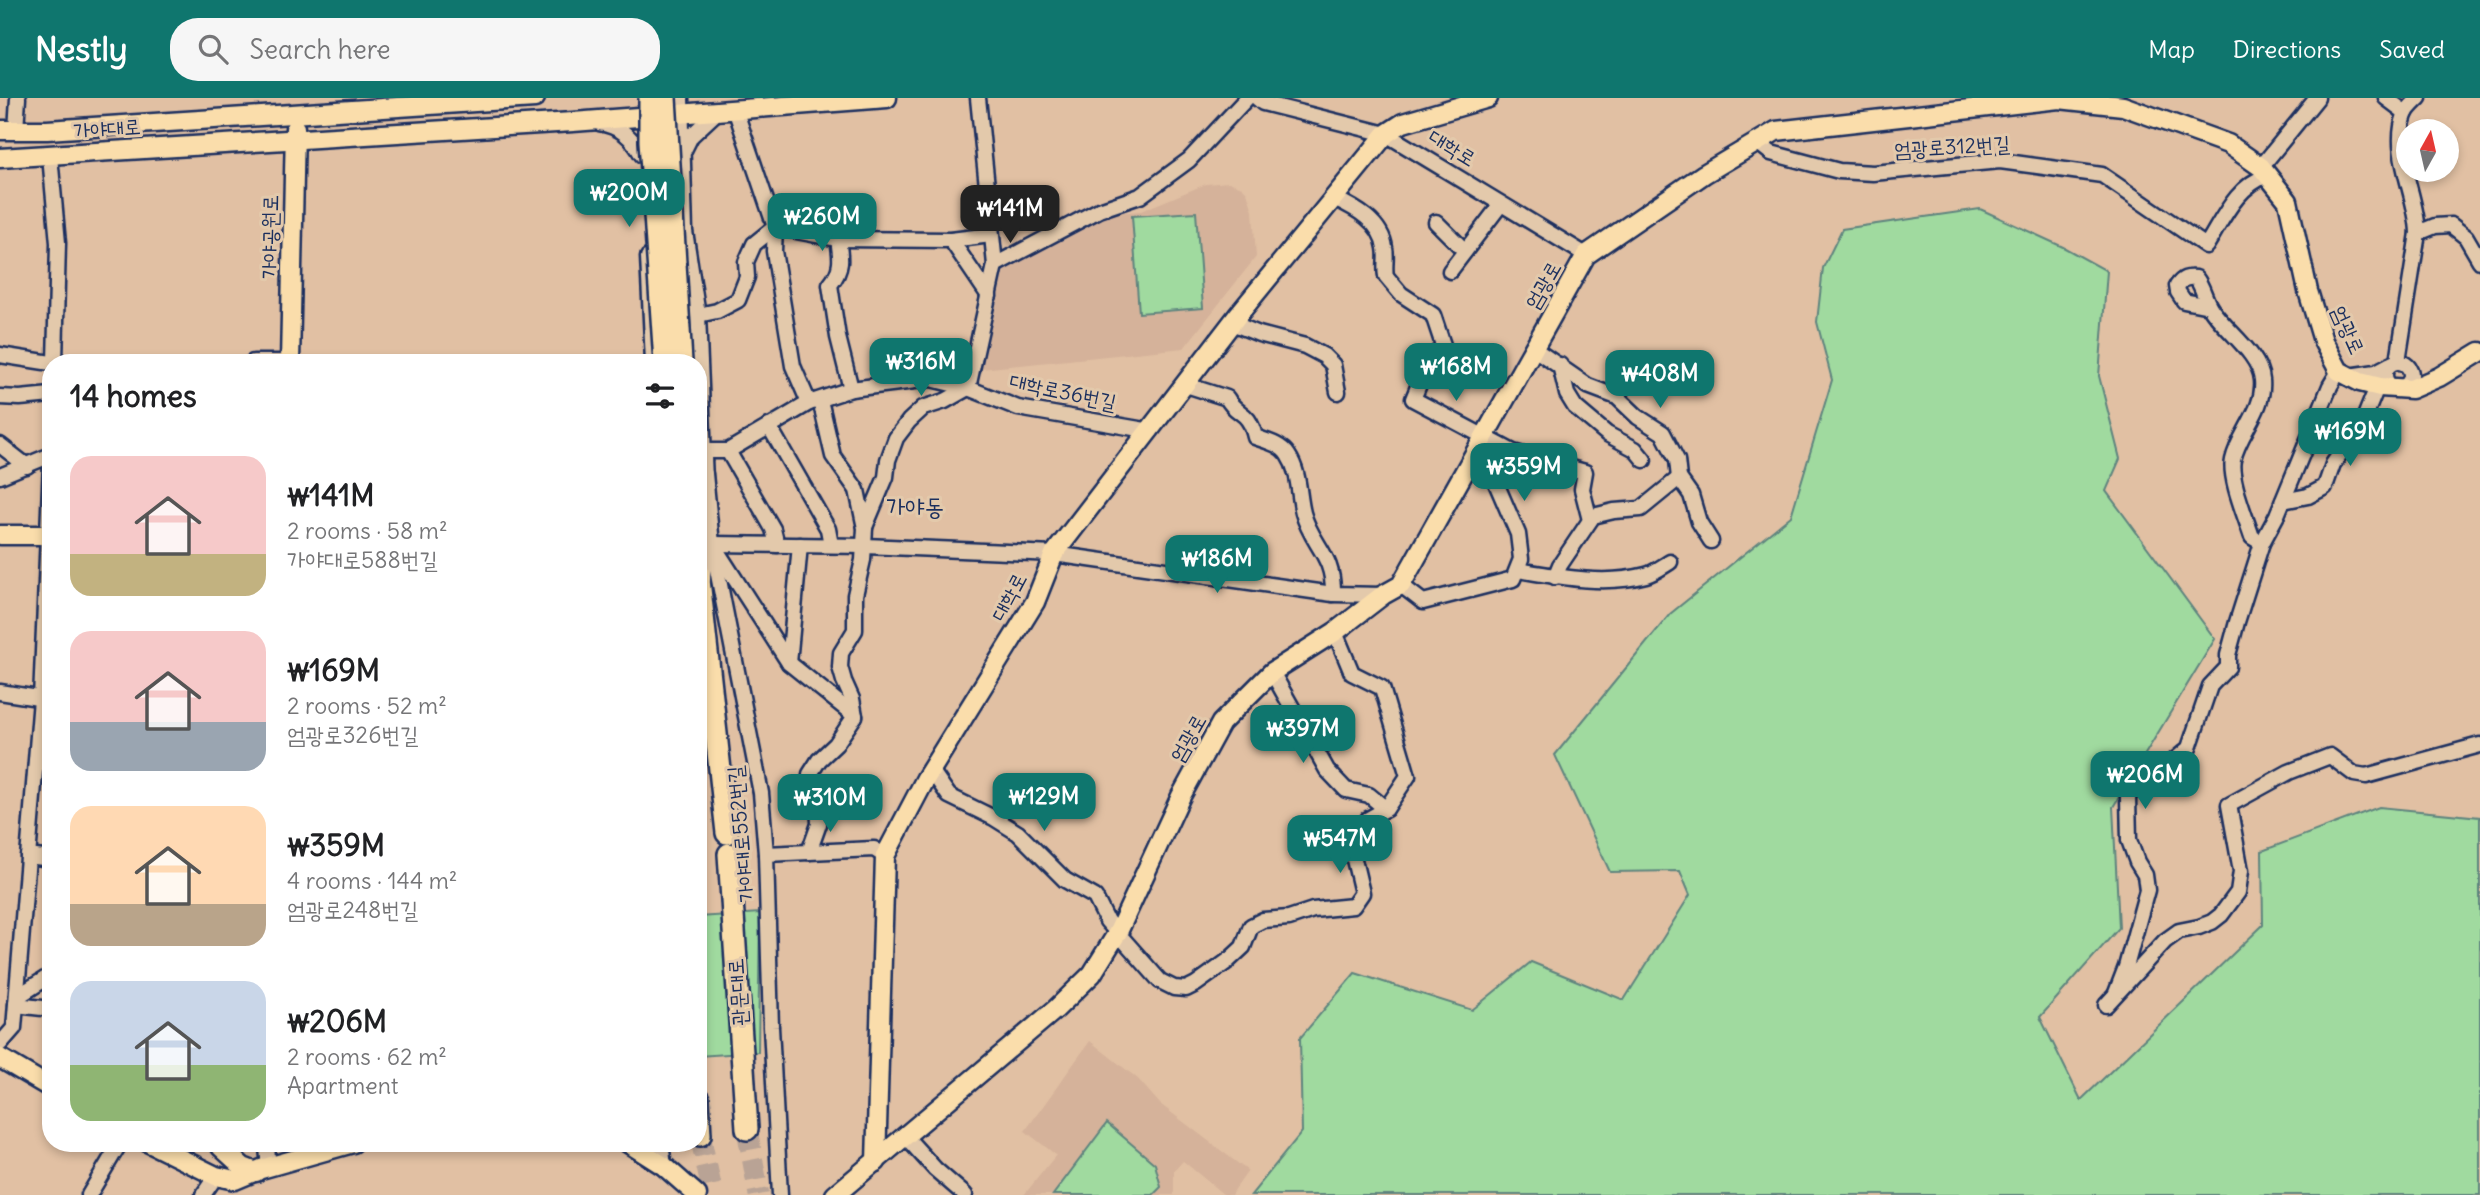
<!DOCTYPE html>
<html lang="en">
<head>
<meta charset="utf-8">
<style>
  body { margin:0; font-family:Delius,"Poor Story",sans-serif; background:#f6f6f6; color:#202124; height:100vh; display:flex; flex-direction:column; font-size:26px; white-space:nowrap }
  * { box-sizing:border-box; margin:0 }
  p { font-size:23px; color:#757577 }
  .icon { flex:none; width:38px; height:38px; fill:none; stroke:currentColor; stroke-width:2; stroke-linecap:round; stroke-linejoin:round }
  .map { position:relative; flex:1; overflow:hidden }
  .details { position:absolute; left:42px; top:256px; width:665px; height:798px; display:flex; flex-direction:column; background:#fff; border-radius:28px; box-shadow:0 4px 10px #0003 }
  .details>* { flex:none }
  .needle { width:46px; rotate:8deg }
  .buttons { position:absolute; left:2396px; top:21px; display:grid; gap:14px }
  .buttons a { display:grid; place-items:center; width:63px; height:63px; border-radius:50%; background:#fff; box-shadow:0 4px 10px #0003; font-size:35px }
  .price { position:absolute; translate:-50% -60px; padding:0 16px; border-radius:14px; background:#0f766e; color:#fff; font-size:23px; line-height:46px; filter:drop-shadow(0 2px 4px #0008) }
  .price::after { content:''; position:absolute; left:50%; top:42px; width:21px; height:16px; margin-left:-10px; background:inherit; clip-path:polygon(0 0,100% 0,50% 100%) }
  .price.active { background:#222; color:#fff }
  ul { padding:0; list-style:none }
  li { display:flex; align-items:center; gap:21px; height:175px; padding:0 28px }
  li span { display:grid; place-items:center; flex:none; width:196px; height:140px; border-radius:21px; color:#555 }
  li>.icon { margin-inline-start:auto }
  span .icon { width:84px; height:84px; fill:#fffc; stroke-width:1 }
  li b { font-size:30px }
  h2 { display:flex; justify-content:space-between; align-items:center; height:84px; padding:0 28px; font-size:30px }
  header { display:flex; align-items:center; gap:42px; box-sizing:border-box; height:98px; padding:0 35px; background:#0f766e; color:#fff }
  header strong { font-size:33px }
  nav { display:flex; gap:38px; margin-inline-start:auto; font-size:24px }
  .search { width:490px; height:63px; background:#f6f6f6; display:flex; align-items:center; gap:18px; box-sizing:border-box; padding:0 24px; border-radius:28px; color:#757577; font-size:26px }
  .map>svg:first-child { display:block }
  .built { fill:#d5b29a }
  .green { fill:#a0da9f; stroke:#5e847e; stroke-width:2 }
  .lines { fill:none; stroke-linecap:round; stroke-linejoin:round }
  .highway-tunnel { stroke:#b9a395; stroke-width:21; stroke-dasharray:21 10; stroke-linecap:butt }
  .minor-casing { stroke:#1b2f5e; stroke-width:19 }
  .major-casing { stroke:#1b2f5e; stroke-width:23 }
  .highway-casing { stroke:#1b2f5e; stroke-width:26 }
  .minor { stroke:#e3c9ab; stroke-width:14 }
  .major { stroke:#faddab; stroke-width:18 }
  .highway { stroke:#faddab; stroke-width:21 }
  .highway-bridge-casing { stroke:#1b2f5e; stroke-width:26; stroke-linecap:butt }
  .highway-bridge { stroke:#faddab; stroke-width:21 }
  .labels { text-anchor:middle; stroke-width:6; stroke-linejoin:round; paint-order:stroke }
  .street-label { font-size:21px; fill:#1b2f5e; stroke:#e3c9ab }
  .quarter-label { font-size:24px; fill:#1b2f5e; stroke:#e3c9ab }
</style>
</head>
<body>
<header>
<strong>Nestly</strong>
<div class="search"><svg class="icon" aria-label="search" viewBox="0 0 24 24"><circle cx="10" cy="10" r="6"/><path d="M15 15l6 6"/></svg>Search here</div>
<nav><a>Map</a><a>Directions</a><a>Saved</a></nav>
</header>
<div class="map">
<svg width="2480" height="1097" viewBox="0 0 2480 1097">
  <rect width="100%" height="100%" fill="#e1c0a3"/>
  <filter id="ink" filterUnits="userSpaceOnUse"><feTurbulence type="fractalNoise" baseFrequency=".0143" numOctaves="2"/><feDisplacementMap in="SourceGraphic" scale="14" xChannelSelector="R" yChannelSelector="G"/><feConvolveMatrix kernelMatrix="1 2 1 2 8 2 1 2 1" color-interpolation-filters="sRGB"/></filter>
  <g filter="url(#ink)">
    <g class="built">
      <polygon points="1229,84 1242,89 1247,94 1253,113 1256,159 1184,250 981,271 1001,166 1098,116 1141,113 1206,86"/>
      <polygon points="1090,943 1138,981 1160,1006 1248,1073 1231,1097 1224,1097 1183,1063 1174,1073 1174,1097 1024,1097 1056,1057 1025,1033"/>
    </g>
    <g class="green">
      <polygon points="1980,111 2063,149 2107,173 2099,278 2120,361 2106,393 2215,541 2113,709 2119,830 2040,919 2081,1002 2263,827 2262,753 2379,709 2480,719 2480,1097 1251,1097 1302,1034 1300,940 1355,875 1472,912 1531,864 1624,902 1690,797 1680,773 1610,774 1555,657 1670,516 1791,418 1832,282 1817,224 1823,170 1842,131"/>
      <polygon points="1196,114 1203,210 1139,215 1132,118"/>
      <polygon points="760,815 758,954 698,958 698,819"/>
      <polygon points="1107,1025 1155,1066 1161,1089 1153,1097 1053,1097"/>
    </g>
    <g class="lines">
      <g class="highway-tunnel">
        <polyline points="747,1031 759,1097"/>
        <polyline points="700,1037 713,1097"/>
      </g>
      <g class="minor-casing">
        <g id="minor">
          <polyline points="681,0 685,133 698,217 705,383"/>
          <polyline points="1257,0 1263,5 1386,36 1586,157"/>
          <polyline points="2386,0 2406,15"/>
          <polyline points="735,11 775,129 774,153 793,268 809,305"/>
          <path d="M599,25C620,28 632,39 642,57"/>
          <polyline points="16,33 18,0"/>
          <path d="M1757,44L1771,55L1839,73L1873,75L2000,63L2102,77L2206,148C2223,121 2236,88 2268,77"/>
          <polyline points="683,54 691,38 719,12"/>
          <polyline points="50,58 58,145 55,264"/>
          <polyline points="2261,69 2317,0"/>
          <path d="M1334,100C1355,110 1382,124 1385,150C1387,159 1384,169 1386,178L1401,196L1433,217L1443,247L1425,272L1413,301L1513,354L1585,374L1582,391L1590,422"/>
          <polyline points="1436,124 1465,153"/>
          <polyline points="2418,135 2435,128 2451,127 2466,139 2480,163"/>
          <path d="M838,141C841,160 843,171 830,187L838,239L851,291"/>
          <polyline points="951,142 989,198"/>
          <polyline points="648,159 653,264"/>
          <polyline points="995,167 1099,112 1140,98 1189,62 1247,0"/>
          <polyline points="1450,173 1501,106"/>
          <path d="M2209,208L2184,203L2178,194L2177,188C2183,180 2187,179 2196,180C2203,189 2204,199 2210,209C2223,231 2260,255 2262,282C2265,312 2239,334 2233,362C2229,380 2246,420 2252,439L2262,445"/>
          <polyline points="698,217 717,213 738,202 747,179 746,164 754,146 775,129 838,141 951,142 991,137"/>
          <polyline points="1232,225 1259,236 1305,248 1324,258 1333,267 1338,294"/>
          <polyline points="1533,250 1588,288 1617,299 1638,319 1663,335 1677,362 1679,380 1691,397 1699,424 1711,443"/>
          <polyline points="0,257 51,265"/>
          <path d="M2398,263L2418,135C2417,97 2391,55 2405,17C2407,11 2414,5 2419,0"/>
          <circle cx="2398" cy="277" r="13"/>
          <polyline points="253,264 290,264"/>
          <polyline points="1560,267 1567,296 1575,309 1607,336 1635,351 1644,362"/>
          <polyline points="2349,278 2376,274 2389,267"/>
          <path d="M1186,287L1227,300C1237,319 1248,310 1255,339C1266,343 1281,346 1288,357C1300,375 1298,395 1303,415C1312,448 1334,456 1333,496"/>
          <polyline points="0,299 20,300 51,297"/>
          <polyline points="769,328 828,431 831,447"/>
          <polyline points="0,347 27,368"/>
          <polyline points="704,353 728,353 809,305 851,291 931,281 968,290 1018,310 1151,333"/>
          <polyline points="728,353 773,431 777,447"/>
          <polyline points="705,376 712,446 761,695 766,756 771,929 780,1097"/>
          <polyline points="0,378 51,357"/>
          <polyline points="2283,403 2308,398 2325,389 2333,366 2364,321 2377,289"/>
          <polyline points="865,429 886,379 888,362 896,340 909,323 923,310 945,303 968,290 995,167 978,0"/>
          <polyline points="712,446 865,448 1054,456 1333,496 1383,497"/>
          <polyline points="717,453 789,565 855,618"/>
          <path d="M1518,472C1559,479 1605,488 1646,477C1654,475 1663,468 1670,464"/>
          <polyline points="1555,479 1560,467 1593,418 1614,413 1641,411 1679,380"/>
          <polyline points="703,481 704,435"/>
          <polyline points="1401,487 1423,504 1513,481 1521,461 1518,436 1493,378 1471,362"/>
          <polyline points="789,565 800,447"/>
          <polyline points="1272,574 1327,672 1346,692 1369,697 1386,711"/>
          <polyline points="0,594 51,602"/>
          <polyline points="931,672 949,698 994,720 1018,735 1065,782 1095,799 1107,823 1160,883 1174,890 1186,891 1196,886 1228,863 1243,849 1251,828 1263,822 1289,820 1313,812 1353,808 1362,795 1352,753 1355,741 1368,721 1386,711 1408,678 1382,590 1352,575 1335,534"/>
          <polyline points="809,754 819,726 818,705 811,690 810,676 819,662 836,646 855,618 852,601 844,583 840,569 841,555 855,532 855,497 863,462 865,430 857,392 833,358 820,302"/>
          <polyline points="766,756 874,751 885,758"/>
          <polyline points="28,758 51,761"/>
          <polyline points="2116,895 2126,869 2147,792 2145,777 2137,764 2129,742 2128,699 2141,681 2171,668 2175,662 2189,650 2210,588 2228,569 2228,557 2237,524 2262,445 2277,417 2330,288 2339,273"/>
          <polyline points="17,899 51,877"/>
          <polyline points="16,907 51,911"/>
          <polyline points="2106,907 2165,843 2179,833 2199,829 2212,824 2221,817 2238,794 2241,773 2229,707 2289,674 2330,658 2354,676 2366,678 2480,647"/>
          <polyline points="0,946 14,930 41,601 51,364"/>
          <polyline points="906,1039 935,1071 965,1097"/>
          <polyline points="268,1045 267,1050 269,1069"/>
          <polyline points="661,1045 664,1068"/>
          <polyline points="89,1097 120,1045"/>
          <polyline points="203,1097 216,1078"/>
        </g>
      </g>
      <g class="major-casing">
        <g id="major">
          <polyline points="0,32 47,32 535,0"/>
          <polyline points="0,60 573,24 887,0"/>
          <polyline points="290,264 295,30"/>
          <polyline points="0,437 51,437"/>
          <polyline points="0,960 51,990"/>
          <polyline points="149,1045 216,1078 235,1082 261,1071 353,1045"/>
          <polyline points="628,1045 664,1068 697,1097"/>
          <polyline points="221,1049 243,1069 256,1074"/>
          <polyline points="876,1064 885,758 926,680 1035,504 1054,456 1238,217 1386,36 1403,25 1488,0"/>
          <polyline points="835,1097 1056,911 1092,876 1118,834 1181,698 1221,625 1272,574 1335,534 1383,497 1401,487 1586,157 1704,76 1776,33 2059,1 2123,8 2228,46 2261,69 2288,103 2308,193 2323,243 2339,273 2360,284 2380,289 2411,291 2439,279 2480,254"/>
        </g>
      </g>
      <g class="highway-casing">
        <g id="highway">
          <polyline points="698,473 727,735"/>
          <polyline points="729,756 747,1031"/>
          <polyline points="698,1001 700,1037"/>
        </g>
      </g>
      <use href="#minor" class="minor"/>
      <use href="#major" class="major"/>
      <use href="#highway" class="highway"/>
      <g class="highway-bridge-casing">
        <g id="highway-bridge">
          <polyline points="650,0 650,43 665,264"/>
          <polyline points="665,0 681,264"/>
        </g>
      </g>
      <use href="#highway-bridge" class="highway-bridge"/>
    </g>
  </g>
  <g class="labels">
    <g class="street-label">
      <text transform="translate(107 31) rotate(-4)" y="7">가야대로</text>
      <text transform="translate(1952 49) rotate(-3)" y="7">엄광로312번길</text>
      <text transform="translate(1452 50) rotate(31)" y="7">대학로</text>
      <text transform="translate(270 139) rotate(-89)" y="7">가야공원로</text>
      <text transform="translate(1543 187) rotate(-60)" y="7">엄광로</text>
      <text transform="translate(2348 232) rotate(66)" y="7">엄광로</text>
      <text transform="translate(1063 294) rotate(12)" y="7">대학로36번길</text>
      <text transform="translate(1009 499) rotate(-62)" y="7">대학로</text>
      <text transform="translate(1188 640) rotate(-60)" y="7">엄광로</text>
      <text transform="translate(741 736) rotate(-95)" y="7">가야대로552번길</text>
      <text transform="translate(738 894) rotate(-94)" y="7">관문대로</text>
    </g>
    <g class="quarter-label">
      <text x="915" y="417">가야동</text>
    </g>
  </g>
</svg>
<div class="buttons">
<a><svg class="needle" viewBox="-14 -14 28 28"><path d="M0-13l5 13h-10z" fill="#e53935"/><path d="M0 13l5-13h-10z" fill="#757577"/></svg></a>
</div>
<b class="price" style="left:629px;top:131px">₩200M</b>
<b class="price active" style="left:1010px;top:147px">₩141M</b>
<b class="price" style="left:822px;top:155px">₩260M</b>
<b class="price" style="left:921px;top:300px">₩316M</b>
<b class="price" style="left:1456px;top:305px">₩168M</b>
<b class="price" style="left:1660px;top:312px">₩408M</b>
<b class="price" style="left:2350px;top:370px">₩169M</b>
<b class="price" style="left:1524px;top:405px">₩359M</b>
<b class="price" style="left:1217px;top:497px">₩186M</b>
<b class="price" style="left:1303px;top:667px">₩397M</b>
<b class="price" style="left:2145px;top:713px">₩206M</b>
<b class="price" style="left:1044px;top:735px">₩129M</b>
<b class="price" style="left:830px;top:736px">₩310M</b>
<b class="price" style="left:1340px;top:777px">₩547M</b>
<section class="details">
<h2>14 homes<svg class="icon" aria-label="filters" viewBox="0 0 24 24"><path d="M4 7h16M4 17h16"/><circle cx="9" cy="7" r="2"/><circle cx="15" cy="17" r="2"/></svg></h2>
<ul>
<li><span style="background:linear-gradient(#f6c9c9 70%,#c2b280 0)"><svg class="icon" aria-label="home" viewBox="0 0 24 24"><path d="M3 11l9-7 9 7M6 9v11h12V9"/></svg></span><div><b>₩141M</b><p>2 rooms · 58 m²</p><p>가야대로588번길</p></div></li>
<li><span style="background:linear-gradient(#f6c9c9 65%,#9aa5b1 0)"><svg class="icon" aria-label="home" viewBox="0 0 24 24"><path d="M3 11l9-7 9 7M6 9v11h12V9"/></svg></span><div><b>₩169M</b><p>2 rooms · 52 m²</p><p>엄광로326번길</p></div></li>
<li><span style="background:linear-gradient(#ffd9b3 70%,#b9a48a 0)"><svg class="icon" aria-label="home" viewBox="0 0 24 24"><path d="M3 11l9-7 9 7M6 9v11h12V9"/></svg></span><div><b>₩359M</b><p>4 rooms · 144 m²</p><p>엄광로248번길</p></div></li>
<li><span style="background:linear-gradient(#c9d6e8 60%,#8fb573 0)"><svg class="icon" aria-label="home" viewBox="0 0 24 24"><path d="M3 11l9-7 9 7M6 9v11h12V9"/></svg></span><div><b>₩206M</b><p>2 rooms · 62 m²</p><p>Apartment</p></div></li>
</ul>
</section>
</div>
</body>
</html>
